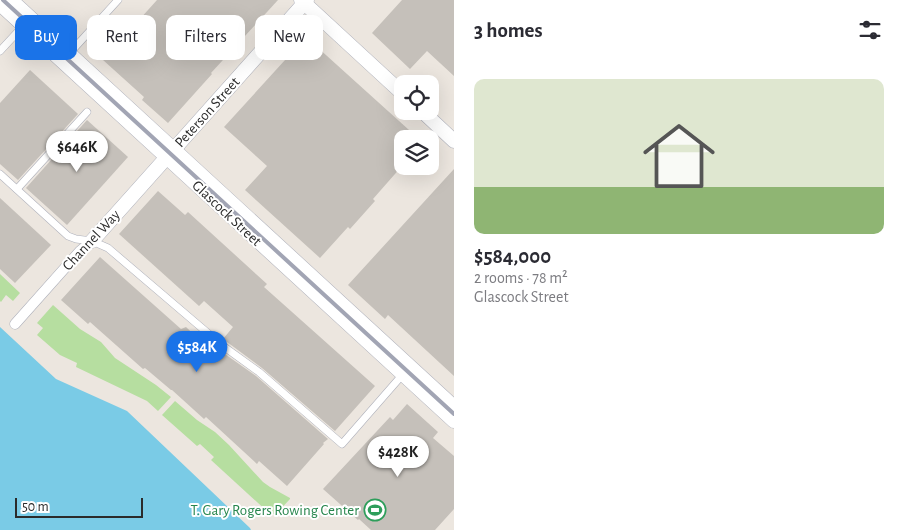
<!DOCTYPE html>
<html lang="en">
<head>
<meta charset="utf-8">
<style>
  body { margin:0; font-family:"Alegreya Sans",sans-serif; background:#f7f7f7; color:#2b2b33; height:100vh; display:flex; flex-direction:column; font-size:19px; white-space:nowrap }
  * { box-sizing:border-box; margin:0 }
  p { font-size:16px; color:#7c7c81 }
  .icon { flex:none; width:28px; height:28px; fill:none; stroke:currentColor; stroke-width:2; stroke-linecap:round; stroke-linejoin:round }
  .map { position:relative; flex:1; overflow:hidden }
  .panel { display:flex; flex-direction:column; background:#fff; width:450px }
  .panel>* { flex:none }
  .top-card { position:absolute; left:15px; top:15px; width:364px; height:45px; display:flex; gap:10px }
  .controls { position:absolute; left:394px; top:75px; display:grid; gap:10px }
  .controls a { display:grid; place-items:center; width:45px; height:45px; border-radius:10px; background:#fff; box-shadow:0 5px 20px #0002; font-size:25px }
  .scale { position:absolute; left:15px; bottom:12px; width:128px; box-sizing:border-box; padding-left:5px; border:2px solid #2b2b2b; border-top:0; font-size:14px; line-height:18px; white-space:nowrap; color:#2b2b2b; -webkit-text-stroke:4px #fff; paint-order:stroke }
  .price { position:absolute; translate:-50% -42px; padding:0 11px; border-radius:18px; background:#fff; color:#222; font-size:16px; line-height:32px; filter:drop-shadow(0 1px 2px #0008) }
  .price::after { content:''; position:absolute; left:50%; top:30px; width:15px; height:11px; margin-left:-8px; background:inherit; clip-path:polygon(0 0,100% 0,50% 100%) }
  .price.selected { background:#1a73e8; color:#fff }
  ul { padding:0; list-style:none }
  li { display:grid; align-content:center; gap:10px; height:265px; padding:0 20px }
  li+li { border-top:1px solid #e1e1e2 }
  li span { display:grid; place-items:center; height:155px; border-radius:10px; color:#555 }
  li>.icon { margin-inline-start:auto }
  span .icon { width:90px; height:90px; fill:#fffc; stroke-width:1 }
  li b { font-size:21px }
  h2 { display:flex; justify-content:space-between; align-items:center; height:60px; padding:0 20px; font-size:21px }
  .chip { padding:0 18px; border-radius:10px; background:#fff; box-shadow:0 5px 20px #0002; font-size:18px; line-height:45px }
  .chip.selected { background:#1a73e8; color:#fff }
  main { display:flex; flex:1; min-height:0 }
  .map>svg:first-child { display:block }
  .green { fill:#b6dea0 }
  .water { fill:#7acbe6 }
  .building { fill:#c5c0ba }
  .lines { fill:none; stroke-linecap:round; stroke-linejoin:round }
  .service-casing { stroke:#afb1bb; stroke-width:8 }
  .pedestrian-casing { stroke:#afb1bb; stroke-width:11 }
  .minor-casing { stroke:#afb1bb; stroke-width:15 }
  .service { stroke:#fff; stroke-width:7 }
  .pedestrian { stroke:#fff; stroke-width:10 }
  .minor { stroke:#fff; stroke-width:14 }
  .rail { stroke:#a2a5b4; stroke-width:4 }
  .labels { text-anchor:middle; stroke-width:4; stroke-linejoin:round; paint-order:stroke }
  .street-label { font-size:15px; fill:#2b2b2b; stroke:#fff }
  .leisure-label { font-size:15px; fill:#27864d; stroke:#fff; text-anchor:end }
</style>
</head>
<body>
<main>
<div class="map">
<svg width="454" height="530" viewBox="0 0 454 530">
  <rect width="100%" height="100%" fill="#ece6df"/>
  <g class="green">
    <polygon points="0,274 20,293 13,301 6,295 1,302 0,301"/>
    <polygon points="53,305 80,329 101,342 115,358 156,385 171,397 158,411 147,401 76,367 77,363 60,355 37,335 43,328 37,323"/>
    <polygon points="175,401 197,420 215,432 229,445 263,482 270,487 290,498 290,499 276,514 270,514 211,460 214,457 200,444 197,446 162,415"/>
  </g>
  <polygon class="water" points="0,327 56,379 127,411 250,528 251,530 0,530"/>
  <g class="building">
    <polygon points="157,0 278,0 211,73 212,74 168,123 142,100 144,97 103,60"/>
    <polygon points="402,0 454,0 454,76 427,51 410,69 372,33"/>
    <polygon points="306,37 419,139 402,139 402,166 373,199 375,201 350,229 348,227 320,258 245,190 267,166 224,127"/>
    <polygon points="30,70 78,114 18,180 0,164 0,103"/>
    <polygon points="87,120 128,157 67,225 26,188"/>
    <polygon points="454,169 454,376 388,315 385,319 348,285"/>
    <polygon points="158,191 185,215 188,212 267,284 264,287 375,386 335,431 262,368 223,339 233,327 204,301 199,306 119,234"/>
    <polygon points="0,198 51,245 15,283 0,269"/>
    <polygon points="100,257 181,329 186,327 211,351 215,347 256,376 328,439 323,443 324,444 287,486 259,461 257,464 206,417 204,419 172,390 171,390 145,368 143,369 90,322 88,324 61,300"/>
    <polygon points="407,404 438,432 433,438 454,456 454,509 435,530 371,530 359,519 358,520 323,489 390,417 393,420"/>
  </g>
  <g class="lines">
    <g class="service-casing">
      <g id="service">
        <polyline points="0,51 25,24"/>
        <polyline points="68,55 118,0"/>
        <polyline points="0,174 68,236 76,239 92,241 108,248 223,346 259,372 342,444 404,373"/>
        <polyline points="17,189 87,112"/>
      </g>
    </g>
    <g class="pedestrian-casing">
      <polyline id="pedestrian" points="15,324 80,251 92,241"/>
    </g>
    <g class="minor-casing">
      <g id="minor">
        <polyline points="11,0 454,407"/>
        <polyline points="301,0 402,93"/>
        <polyline points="0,4 454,421"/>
        <polyline points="422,111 454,141"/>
        <polyline points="92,241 307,0"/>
      </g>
    </g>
    <use href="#service" class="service"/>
    <use href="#pedestrian" class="pedestrian"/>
    <use href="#minor" class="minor"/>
    <polyline class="rail" points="3,0 454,414"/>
  </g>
  <defs>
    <g id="stadium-ring" transform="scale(1.125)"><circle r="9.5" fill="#fff" stroke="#2e9e5b" stroke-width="1.5"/><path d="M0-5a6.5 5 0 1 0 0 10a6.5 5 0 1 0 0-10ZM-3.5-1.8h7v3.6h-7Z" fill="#2e9e5b"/></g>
  </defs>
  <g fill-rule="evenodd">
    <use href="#stadium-ring" x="375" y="510"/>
  </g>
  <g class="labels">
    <g class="street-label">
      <text transform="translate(207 112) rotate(-48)" y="5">Peterson Street</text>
      <text transform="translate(227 213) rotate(43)" y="5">Glascock Street</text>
      <text transform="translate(91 240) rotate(-47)" y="5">Channel Way</text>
    </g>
    <g class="leisure-label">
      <text x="359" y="515">T. Gary Rogers Rowing Center</text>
    </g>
  </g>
</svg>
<div class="controls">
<a><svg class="icon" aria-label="locate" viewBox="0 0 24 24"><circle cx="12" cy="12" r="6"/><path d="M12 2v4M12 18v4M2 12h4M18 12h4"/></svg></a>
<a><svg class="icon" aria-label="layers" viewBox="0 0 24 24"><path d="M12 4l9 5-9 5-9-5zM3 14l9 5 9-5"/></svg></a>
</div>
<div class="scale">50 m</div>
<b class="price" style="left:77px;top:173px">$646K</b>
<b class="price selected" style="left:197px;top:373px">$584K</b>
<b class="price" style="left:398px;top:478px">$428K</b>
<div class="top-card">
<a class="chip selected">Buy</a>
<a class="chip">Rent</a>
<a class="chip">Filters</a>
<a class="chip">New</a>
</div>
</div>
<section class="panel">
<h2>3 homes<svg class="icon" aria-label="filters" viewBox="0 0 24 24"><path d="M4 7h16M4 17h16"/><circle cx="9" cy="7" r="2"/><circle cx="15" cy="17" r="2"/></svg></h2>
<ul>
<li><span style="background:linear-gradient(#dfe7d0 70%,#8fb573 0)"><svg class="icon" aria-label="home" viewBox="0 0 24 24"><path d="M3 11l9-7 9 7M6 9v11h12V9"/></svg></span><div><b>$584,000</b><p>2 rooms · 78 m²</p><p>Glascock Street</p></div></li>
</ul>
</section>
</main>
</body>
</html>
